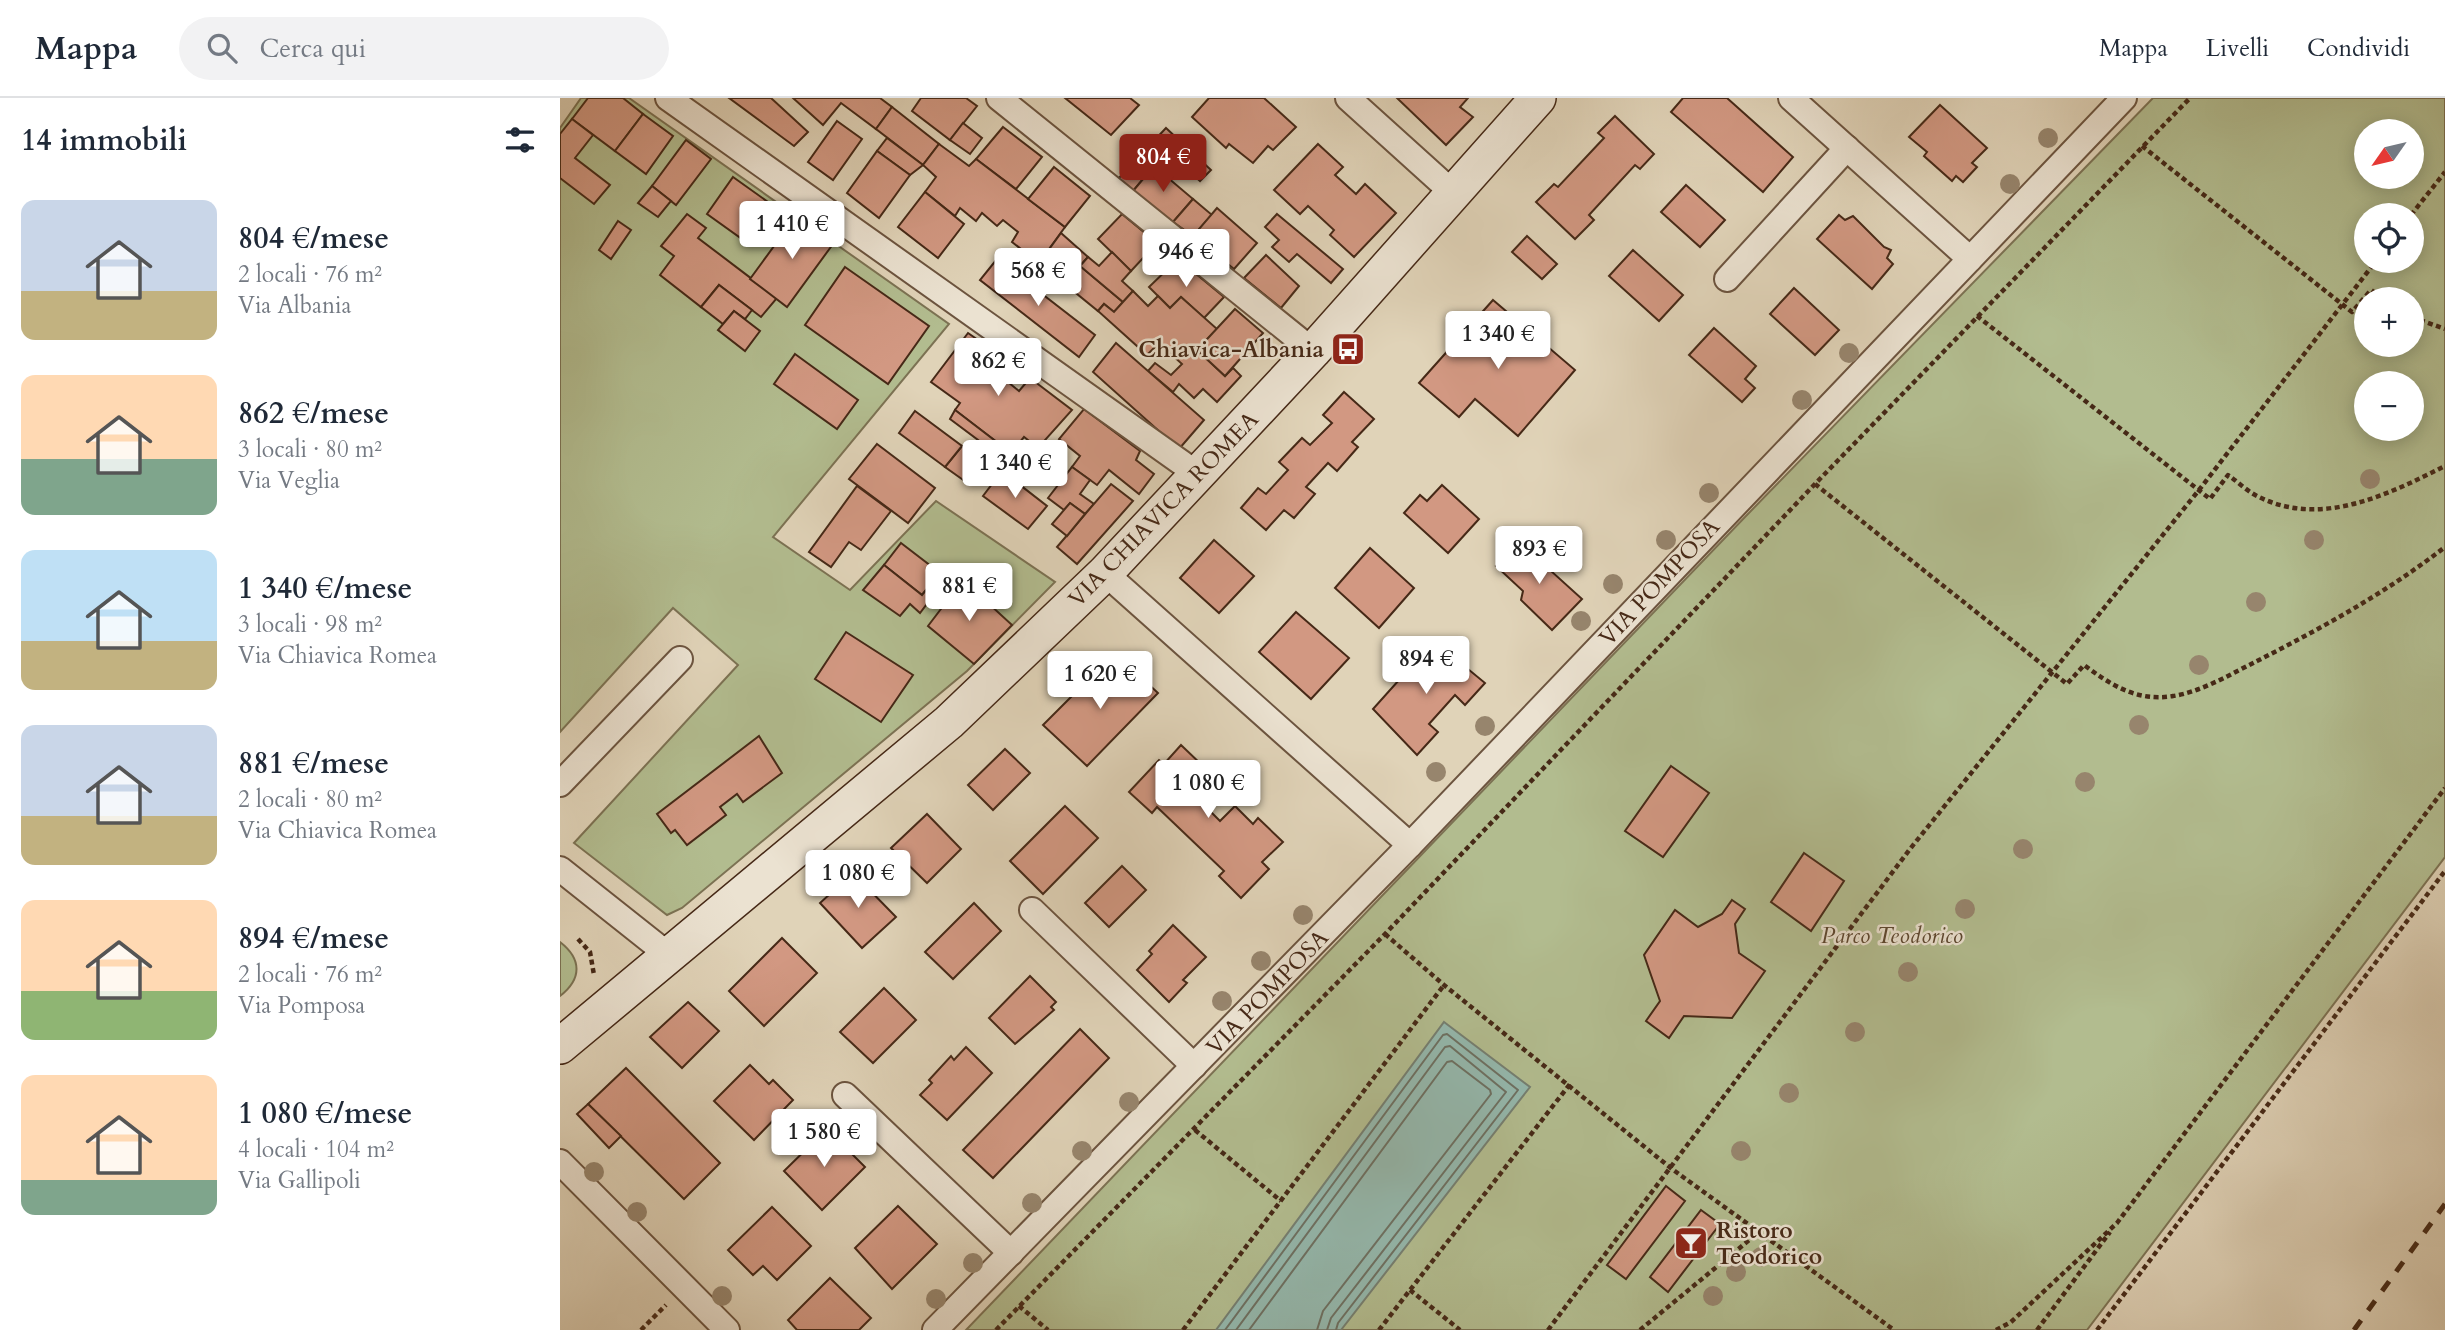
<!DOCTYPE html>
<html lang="it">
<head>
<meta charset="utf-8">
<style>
  body { margin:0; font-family:Cardo,serif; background:#f2f2f3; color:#1f2937; height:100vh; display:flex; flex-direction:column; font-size:26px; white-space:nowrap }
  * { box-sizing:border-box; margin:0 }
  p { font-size:23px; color:#747a83 }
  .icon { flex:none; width:38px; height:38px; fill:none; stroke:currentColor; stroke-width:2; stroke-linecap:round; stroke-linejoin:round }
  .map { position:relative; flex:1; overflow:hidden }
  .panel { display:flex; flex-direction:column; background:#fff; width:560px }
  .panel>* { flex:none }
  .needle { width:46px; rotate:236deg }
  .controls { position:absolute; left:1794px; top:21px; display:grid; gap:14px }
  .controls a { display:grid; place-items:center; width:70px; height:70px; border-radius:50%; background:#fff; box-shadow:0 4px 18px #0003; font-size:35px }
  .price { position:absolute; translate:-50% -60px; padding:0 16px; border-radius:7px; background:#fff; color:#222; font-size:23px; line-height:46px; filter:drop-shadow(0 2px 4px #0008) }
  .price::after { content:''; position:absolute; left:50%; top:42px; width:21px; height:16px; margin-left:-10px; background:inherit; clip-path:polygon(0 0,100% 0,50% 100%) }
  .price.selected { background:#8f2418; color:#fff }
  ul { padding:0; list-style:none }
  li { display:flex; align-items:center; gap:21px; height:175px; padding:0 21px }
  li span { display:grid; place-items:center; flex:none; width:196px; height:140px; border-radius:14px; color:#555 }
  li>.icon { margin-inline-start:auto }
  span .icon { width:84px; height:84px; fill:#fffc; stroke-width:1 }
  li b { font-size:30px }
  h2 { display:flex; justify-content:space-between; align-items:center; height:84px; padding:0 21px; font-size:30px }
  header { display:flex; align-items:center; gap:42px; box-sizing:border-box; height:98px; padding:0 35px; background:#fff; border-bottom:2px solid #e0e1e3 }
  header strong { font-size:33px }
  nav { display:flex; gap:38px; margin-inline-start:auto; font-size:24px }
  .search { width:490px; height:63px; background:#f2f2f3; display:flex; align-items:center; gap:18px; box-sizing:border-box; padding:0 24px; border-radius:38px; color:#747a83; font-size:26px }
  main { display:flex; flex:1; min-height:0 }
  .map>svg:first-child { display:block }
  .green { fill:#b2bc8f; stroke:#7c7253; stroke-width:2; fill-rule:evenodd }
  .water { fill:#94b8ad; stroke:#757f71; stroke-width:2 }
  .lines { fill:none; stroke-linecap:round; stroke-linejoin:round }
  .shore { stroke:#6d7062; stroke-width:2 }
  .building { fill:#d29882; stroke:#462917; stroke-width:2 }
  .street-casing { stroke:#6c543f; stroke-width:28 }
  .secondary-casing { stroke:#462917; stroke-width:38 }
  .path { stroke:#462917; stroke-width:4.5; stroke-dasharray:5 3.5; stroke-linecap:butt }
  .street { stroke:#ebe2d1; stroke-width:24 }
  .secondary { stroke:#ebe2d1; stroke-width:35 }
  .rail { stroke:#462917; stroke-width:5; stroke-dasharray:12 12; stroke-linecap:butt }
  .tree { fill:#97856d }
  .labels { text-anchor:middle; stroke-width:5; stroke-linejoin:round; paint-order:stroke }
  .poi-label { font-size:23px; font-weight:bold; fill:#462917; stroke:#ebe2d1; text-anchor:end }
  .street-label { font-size:23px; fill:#462917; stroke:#ebe2d1 }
  .park-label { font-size:23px; font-style:italic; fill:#5c462f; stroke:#ebe2d1 }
</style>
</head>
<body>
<header>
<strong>Mappa</strong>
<div class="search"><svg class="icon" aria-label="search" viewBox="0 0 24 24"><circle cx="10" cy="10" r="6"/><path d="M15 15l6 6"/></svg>Cerca qui</div>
<nav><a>Mappa</a><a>Livelli</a><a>Condividi</a></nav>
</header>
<main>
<section class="panel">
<h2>14 immobili<svg class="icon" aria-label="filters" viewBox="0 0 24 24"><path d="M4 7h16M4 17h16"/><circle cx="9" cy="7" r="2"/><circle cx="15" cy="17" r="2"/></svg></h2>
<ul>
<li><span style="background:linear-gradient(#c9d6e8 65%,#c2b280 0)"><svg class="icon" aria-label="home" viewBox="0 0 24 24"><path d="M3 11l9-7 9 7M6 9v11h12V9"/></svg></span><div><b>804 €/mese</b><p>2 locali · 76 m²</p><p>Via Albania</p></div></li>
<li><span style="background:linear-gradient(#ffd9b3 60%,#7fa58c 0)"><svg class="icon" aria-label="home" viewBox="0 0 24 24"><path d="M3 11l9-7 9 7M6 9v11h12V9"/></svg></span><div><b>862 €/mese</b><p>3 locali · 80 m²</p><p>Via Veglia</p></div></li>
<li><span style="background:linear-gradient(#bfe0f5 65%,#c2b280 0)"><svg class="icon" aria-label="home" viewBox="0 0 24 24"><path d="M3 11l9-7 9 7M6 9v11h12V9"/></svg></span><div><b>1 340 €/mese</b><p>3 locali · 98 m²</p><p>Via Chiavica Romea</p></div></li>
<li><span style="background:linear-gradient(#c9d6e8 65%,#c2b280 0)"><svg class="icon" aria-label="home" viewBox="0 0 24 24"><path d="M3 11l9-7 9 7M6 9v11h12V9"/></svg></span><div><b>881 €/mese</b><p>2 locali · 80 m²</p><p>Via Chiavica Romea</p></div></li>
<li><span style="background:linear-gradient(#ffd9b3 65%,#8fb573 0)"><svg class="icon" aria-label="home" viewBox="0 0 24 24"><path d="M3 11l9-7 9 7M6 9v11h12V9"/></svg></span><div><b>894 €/mese</b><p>2 locali · 76 m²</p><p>Via Pomposa</p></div></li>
<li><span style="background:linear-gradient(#ffd9b3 75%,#7fa58c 0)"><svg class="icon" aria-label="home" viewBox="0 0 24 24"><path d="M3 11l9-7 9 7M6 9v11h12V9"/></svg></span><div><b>1 080 €/mese</b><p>4 locali · 104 m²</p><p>Via Gallipoli</p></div></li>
</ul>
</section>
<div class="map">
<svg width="1885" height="1232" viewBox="0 0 1885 1232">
  <rect width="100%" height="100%" fill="#e0d3b8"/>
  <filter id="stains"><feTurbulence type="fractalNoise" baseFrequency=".00286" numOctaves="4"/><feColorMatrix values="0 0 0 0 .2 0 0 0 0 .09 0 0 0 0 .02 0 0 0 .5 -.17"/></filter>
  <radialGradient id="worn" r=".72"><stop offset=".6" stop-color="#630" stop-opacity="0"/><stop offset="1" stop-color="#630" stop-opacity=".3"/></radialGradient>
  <g class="green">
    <polygon points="21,0 69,0 389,226 213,439 290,492 376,403 495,484 407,573 122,810 107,817 14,745 178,567 113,510 0,634 0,30"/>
    <path d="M1593,0H1885V759L1527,1232H406L1185,419ZM1806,33H1852V79H1806ZM1806,117H1852V163H1806ZM1806,201H1852V247H1806ZM1806,285H1852V331H1806Z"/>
    <path d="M0,844C22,861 22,881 0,898Z"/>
  </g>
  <polygon class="water" points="884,924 970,989 781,1232 656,1232"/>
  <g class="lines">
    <g class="shore">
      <polyline points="665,1232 883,937 887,936 958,992 778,1225 776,1232"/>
      <polyline points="676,1232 885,949 890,948 946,994 771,1220 767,1232"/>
      <polyline points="689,1232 887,964 892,963 930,992 931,996 763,1213 757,1232"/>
    </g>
  </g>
  <g class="building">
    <polygon points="28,0 63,0 83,16 55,53 12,21"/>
    <polygon points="169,0 211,0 248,34 234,48"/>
    <polygon points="233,0 320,0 332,9 316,31 281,5 263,27"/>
    <polygon points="361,0 406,0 417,8 390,42 352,13"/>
    <polygon points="505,0 570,0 579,7 551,37"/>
    <polygon points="649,0 704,0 736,29 713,52 708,48 693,65 669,46 666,50 632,19"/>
    <polygon points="837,0 908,0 900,9 913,19 886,47"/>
    <polygon points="1123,0 1167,0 1233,59 1203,94 1111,14"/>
    <polygon points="1380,7 1427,50 1412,65 1417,69 1403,84 1396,78 1392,83 1364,58 1367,54 1349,39"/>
    <polygon points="332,9 379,46 363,67 316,31"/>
    <polygon points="83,16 113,38 86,76 55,53"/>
    <polygon points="1055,18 1094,56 1080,71 1075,67 1029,117 1034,122 1015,141 976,104 994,86 998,89 1044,40 1038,35"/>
    <polygon points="12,21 33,37 15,60 50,87 34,106 0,80 0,36"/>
    <polygon points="277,23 302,41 273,82 248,64"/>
    <polygon points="403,25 422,40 410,56 390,42"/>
    <polygon points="443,29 482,59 456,91 416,61"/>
    <polygon points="606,30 651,72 640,83 605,50 591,65 594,68 573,93 557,82"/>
    <polygon points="327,40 363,67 350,77 317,53"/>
    <polygon points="126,42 151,61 116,107 92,88"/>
    <polygon points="379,46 409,68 416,61 505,129 479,165 452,144 458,134 443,122 437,128 422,115 416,123 400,110 395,118 365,94 376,79 363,67"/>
    <polygon points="758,46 783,69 775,77 796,96 805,86 836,115 794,159 770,137 774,132 748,108 740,116 714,92"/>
    <polygon points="317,53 350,77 319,120 287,95"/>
    <polygon points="594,68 633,101 613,124 573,93"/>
    <polygon points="494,69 530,98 505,129 468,101"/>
    <polygon points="173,79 215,109 189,146 147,116"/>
    <polygon points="1126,87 1165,122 1140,149 1101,114"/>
    <polygon points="92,88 111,103 98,119 78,105"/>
    <polygon points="365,94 404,126 378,160 338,129"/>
    <polygon points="633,101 652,117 633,138 613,124"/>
    <polygon points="657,110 697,145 674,171 633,138"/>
    <polygon points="127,116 146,130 138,140 217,200 201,219 159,187 141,209 100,177 114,158 101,148"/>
    <polygon points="562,116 597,145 571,173 538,141"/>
    <polygon points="717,116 783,171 771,185 737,156 729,164 712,149 719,142 705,129"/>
    <polygon points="1279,117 1285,122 1293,118 1324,149 1331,152 1327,160 1333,166 1312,191 1257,141"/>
    <polygon points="236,118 273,146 227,209 190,181"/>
    <polygon points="58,123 71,132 51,161 39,152"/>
    <polygon points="501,135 528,159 520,168 563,204 554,214 544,206 538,213 479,165"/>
    <polygon points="967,138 997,166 982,181 952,154"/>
    <polygon points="1073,152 1123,197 1099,223 1049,178"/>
    <polygon points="552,154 571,173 562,183 573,193 563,204 520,168 528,159 539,168"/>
    <polygon points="706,157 739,188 721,210 684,180"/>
    <polygon points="437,161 535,237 519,259 420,182"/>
    <polygon points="618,161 664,199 644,220 621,199 610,210 589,189"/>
    <polygon points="285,169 369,228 328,286 245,227"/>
    <polygon points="159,187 192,212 185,221 174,213 163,226 141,209"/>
    <polygon points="1234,190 1279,232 1255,257 1210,216"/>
    <polygon points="573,193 588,208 598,198 610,210 621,199 657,231 637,252 665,278 673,270 681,278 657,304 643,291 634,300 619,286 613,294 588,273 595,265 611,277 622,266 599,245 587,257 538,213 544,206 554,214"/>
    <polygon points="933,202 1015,272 958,338 915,301 899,319 859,285"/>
    <polygon points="675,211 703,235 665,278 637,252"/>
    <polygon points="174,213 200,233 185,253 158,232"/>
    <polygon points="1154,230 1196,268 1185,281 1195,290 1182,304 1129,257"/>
    <polygon points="408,235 441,258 431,270 459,293 470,280 512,312 478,350 464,339 451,355 395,312 400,305 371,284"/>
    <polygon points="556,245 644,322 619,351 533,274"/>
    <polygon points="235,256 298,302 277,331 214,286"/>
    <polygon points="784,294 814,321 792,344 798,349 777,373 768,365 746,389 755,396 734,420 724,412 706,432 681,410 698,390 706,396 728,372 719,364 742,340 750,347 772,325 763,317"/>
    <polygon points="524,311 580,353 576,362 594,376 579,396 549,372 537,387 512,369 520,358 499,341"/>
    <polygon points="395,312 438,345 406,384 385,369 402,348 409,353 418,342 390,321"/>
    <polygon points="355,313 402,348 385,369 339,335"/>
    <polygon points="317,346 375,390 348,425 289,381"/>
    <polygon points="512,369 530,382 520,396 534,406 525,416 510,405 504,412 488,400"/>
    <polygon points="442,373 487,408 468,431 423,398"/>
    <polygon points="551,386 573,403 517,466 497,449"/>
    <polygon points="882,387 919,421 888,455 844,415 860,397 867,403"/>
    <polygon points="297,388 331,413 301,452 289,444 271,469 249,454"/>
    <polygon points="510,405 525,416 507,438 492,426"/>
    <polygon points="654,442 694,478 659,515 620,480"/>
    <polygon points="959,444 1022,501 992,532 961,502 963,493 936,468"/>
    <polygon points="341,445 380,475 362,497 324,467"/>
    <polygon points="810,450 854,490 819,530 775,490"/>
    <polygon points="324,467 362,497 386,468 403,482 387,503 376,494 360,515 350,506 340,518 303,492"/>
    <polygon points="403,482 452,527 414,566 368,528"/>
    <polygon points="736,514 789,560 751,601 699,554"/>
    <polygon points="286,534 353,577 321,624 255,581"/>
    <polygon points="874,543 925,585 905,607 895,597 869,626 878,634 857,657 813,611"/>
    <polygon points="559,559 598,595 527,668 483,627 531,579 536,584"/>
    <polygon points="199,638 222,675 183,704 177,696 160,709 166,717 127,747 115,732 111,735 97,716"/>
    <polygon points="621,647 645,670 641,675 656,690 642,705 660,723 675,708 693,726 698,720 723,744 702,764 709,771 681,800 659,778 664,773 597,709 592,715 569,694 599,662 604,666"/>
    <polygon points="445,651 470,675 433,712 408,687"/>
    <polygon points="1111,668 1149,695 1103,759 1065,733"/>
    <polygon points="505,708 538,740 483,796 450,763"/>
    <polygon points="367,716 401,751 367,785 331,750"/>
    <polygon points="1244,755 1284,783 1251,833 1211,804"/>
    <polygon points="562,768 586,792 549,829 525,805"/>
    <polygon points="293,775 336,819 302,850 260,805"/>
    <polygon points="1172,802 1185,811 1175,826 1179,855 1205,873 1172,920 1124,918 1109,940 1086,923 1100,903 1084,857 1115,812 1138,829 1162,816"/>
    <polygon points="414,805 441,833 393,881 365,854"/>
    <polygon points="613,827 646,859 623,882 627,885 609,904 577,872 592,856 589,853"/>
    <polygon points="222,840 257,875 204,928 169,893"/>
    <polygon points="470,878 496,904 491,909 494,912 455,946 429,920"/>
    <polygon points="324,890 356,922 313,965 280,934"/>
    <polygon points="128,904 159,933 122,970 90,939"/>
    <polygon points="520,931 549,960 433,1080 403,1052"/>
    <polygon points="406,949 432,975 387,1022 360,997 372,985 369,982 391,958 394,962"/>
    <polygon points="190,967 209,986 213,982 233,1002 194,1042 154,1003"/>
    <polygon points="66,970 160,1065 124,1101 28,1006"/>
    <polygon points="28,1006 61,1038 49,1050 17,1016"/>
    <polygon points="267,1031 305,1069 262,1112 224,1073"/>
    <polygon points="1106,1088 1125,1103 1066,1181 1047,1167"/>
    <polygon points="338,1108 377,1146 332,1191 295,1150"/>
    <polygon points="212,1109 251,1148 217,1182 203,1168 193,1177 168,1152"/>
    <polygon points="1141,1112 1160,1126 1108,1194 1090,1179"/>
    <polygon points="270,1180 311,1220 299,1232 237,1232 228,1222"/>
  </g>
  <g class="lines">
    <g class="street-casing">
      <g id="street">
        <polyline points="108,0 636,375"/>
        <polyline points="439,0 753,253"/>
        <polyline points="788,0 892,94"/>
        <polyline points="1231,0 1410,161"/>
        <polyline points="1167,181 1287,50"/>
        <polyline points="545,475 850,747"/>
        <polyline points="0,686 120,561"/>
        <polyline points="0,771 111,859"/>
        <polyline points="472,812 634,968"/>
        <polyline points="285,997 451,1155"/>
        <polyline points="0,1064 167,1232"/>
        <polyline points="375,1232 850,747 1564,0"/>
      </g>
    </g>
    <g class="secondary-casing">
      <polyline id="secondary" points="0,948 389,624 545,475 753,253 978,0"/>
    </g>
    <g class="path">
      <polyline points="1582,48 1792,214 1811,192 1824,201"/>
      <polyline points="1851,117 1885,74"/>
      <path d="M1417,218L1650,401L1668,377C1678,384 1688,394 1699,399C1762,430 1829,396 1885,368"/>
      <polyline points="1852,219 1885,231"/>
      <path d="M1255,386L1507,586L1524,567C1551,587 1577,604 1613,598C1641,594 1671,576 1697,563C1762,530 1827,494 1885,449"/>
      <polyline points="825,836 884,887 1112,1071 1334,1232"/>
      <polyline points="18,841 30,854 34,877"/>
      <polyline points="635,1032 721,1103"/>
      <polyline points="850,1192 900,1232"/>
      <polyline points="459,1208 488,1232"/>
      <polyline points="81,1232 106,1207"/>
      <polyline points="436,1232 825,836 1255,386 1630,0"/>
      <polyline points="623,1232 884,887"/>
      <polyline points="819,1232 1010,986"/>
      <polyline points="988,1232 1350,751 1639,392 1816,163"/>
      <polyline points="1080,1232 1199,1134"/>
      <polyline points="1436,1232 1451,1224 1557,1125 1885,690"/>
      <polyline points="1477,1232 1550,1134"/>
      <polyline points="1537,1232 1885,773"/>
    </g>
    <use href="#street" class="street"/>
    <use href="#secondary" class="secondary"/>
    <polyline class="rail" points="1794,1232 1885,1106"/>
  </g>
  <g class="tree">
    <circle cx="1488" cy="40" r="10"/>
    <circle cx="1450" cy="86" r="10"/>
    <circle cx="1289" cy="255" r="10"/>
    <circle cx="1242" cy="302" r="10"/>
    <circle cx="1810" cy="381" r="10"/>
    <circle cx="1149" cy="395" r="10"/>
    <circle cx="1106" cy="442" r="10"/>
    <circle cx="1754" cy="442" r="10"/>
    <circle cx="1053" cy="486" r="10"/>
    <circle cx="1696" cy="504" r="10"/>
    <circle cx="1021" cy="523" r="10"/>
    <circle cx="1639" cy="567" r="10"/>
    <circle cx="1579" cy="627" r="10"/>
    <circle cx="925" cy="628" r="10"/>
    <circle cx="876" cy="674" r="10"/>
    <circle cx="1525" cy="684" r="10"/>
    <circle cx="1463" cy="751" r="10"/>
    <circle cx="1405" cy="811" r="10"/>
    <circle cx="743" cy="817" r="10"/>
    <circle cx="701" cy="863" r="10"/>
    <circle cx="1348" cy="874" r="10"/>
    <circle cx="662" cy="903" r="10"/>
    <circle cx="1295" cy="934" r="10"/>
    <circle cx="1229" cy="995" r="10"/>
    <circle cx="569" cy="1004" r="10"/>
    <circle cx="522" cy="1053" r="10"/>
    <circle cx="1181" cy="1053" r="10"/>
    <circle cx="34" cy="1074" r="10"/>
    <circle cx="472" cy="1105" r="10"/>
    <circle cx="77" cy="1114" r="10"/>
    <circle cx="1201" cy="1159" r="10"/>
    <circle cx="413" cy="1165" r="10"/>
    <circle cx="1176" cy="1174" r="10"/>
    <circle cx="162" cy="1198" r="10"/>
    <circle cx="1153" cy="1198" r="10"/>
    <circle cx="376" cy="1201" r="10"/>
  </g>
  <defs>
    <g id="bus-square" transform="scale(1.75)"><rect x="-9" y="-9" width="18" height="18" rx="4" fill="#8f2418" stroke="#ebe2d1"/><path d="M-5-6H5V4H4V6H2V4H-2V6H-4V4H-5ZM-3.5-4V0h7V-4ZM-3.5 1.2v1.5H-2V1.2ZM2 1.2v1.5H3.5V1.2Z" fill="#fff"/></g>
    <g id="bar-square" transform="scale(1.75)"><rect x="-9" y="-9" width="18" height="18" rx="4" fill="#8f2418" stroke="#ebe2d1"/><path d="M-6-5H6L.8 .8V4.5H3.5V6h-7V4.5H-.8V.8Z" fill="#fff"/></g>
  </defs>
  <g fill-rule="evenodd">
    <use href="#bus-square" x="788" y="251"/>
    <use href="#bar-square" x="1131" y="1145"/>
  </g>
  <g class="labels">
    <g class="poi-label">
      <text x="764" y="259">Chiavica-Albania</text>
      <text x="1156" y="1140" text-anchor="start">Ristoro<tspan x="1156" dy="26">Teodorico</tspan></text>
    </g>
    <g class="street-label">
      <text transform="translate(603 411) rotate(-46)" y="8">VIA CHIAVICA ROMEA</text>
      <text transform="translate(1099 484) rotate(-47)" y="8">VIA POMPOSA</text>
      <text transform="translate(707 894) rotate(-46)" y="8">VIA POMPOSA</text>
    </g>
    <g class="park-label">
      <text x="1332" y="845">Parco Teodorico</text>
    </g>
  </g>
  <rect width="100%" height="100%" filter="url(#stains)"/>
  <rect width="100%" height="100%" fill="url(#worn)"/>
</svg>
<div class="controls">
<a><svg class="needle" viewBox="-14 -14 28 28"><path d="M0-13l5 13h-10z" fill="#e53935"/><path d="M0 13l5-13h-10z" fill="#747a83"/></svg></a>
<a><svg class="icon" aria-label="locate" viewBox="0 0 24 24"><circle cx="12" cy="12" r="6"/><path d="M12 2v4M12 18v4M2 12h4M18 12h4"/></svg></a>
<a>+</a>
<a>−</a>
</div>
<b class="price selected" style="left:603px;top:96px">804 €</b>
<b class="price" style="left:232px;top:163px">1 410 €</b>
<b class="price" style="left:626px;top:191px">946 €</b>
<b class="price" style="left:478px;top:210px">568 €</b>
<b class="price" style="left:938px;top:273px">1 340 €</b>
<b class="price" style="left:438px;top:300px">862 €</b>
<b class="price" style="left:455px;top:402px">1 340 €</b>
<b class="price" style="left:979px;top:488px">893 €</b>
<b class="price" style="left:409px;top:525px">881 €</b>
<b class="price" style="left:866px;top:598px">894 €</b>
<b class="price" style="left:540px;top:613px">1 620 €</b>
<b class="price" style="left:648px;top:722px">1 080 €</b>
<b class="price" style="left:298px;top:812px">1 080 €</b>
<b class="price" style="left:264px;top:1071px">1 580 €</b>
</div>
</main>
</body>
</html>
